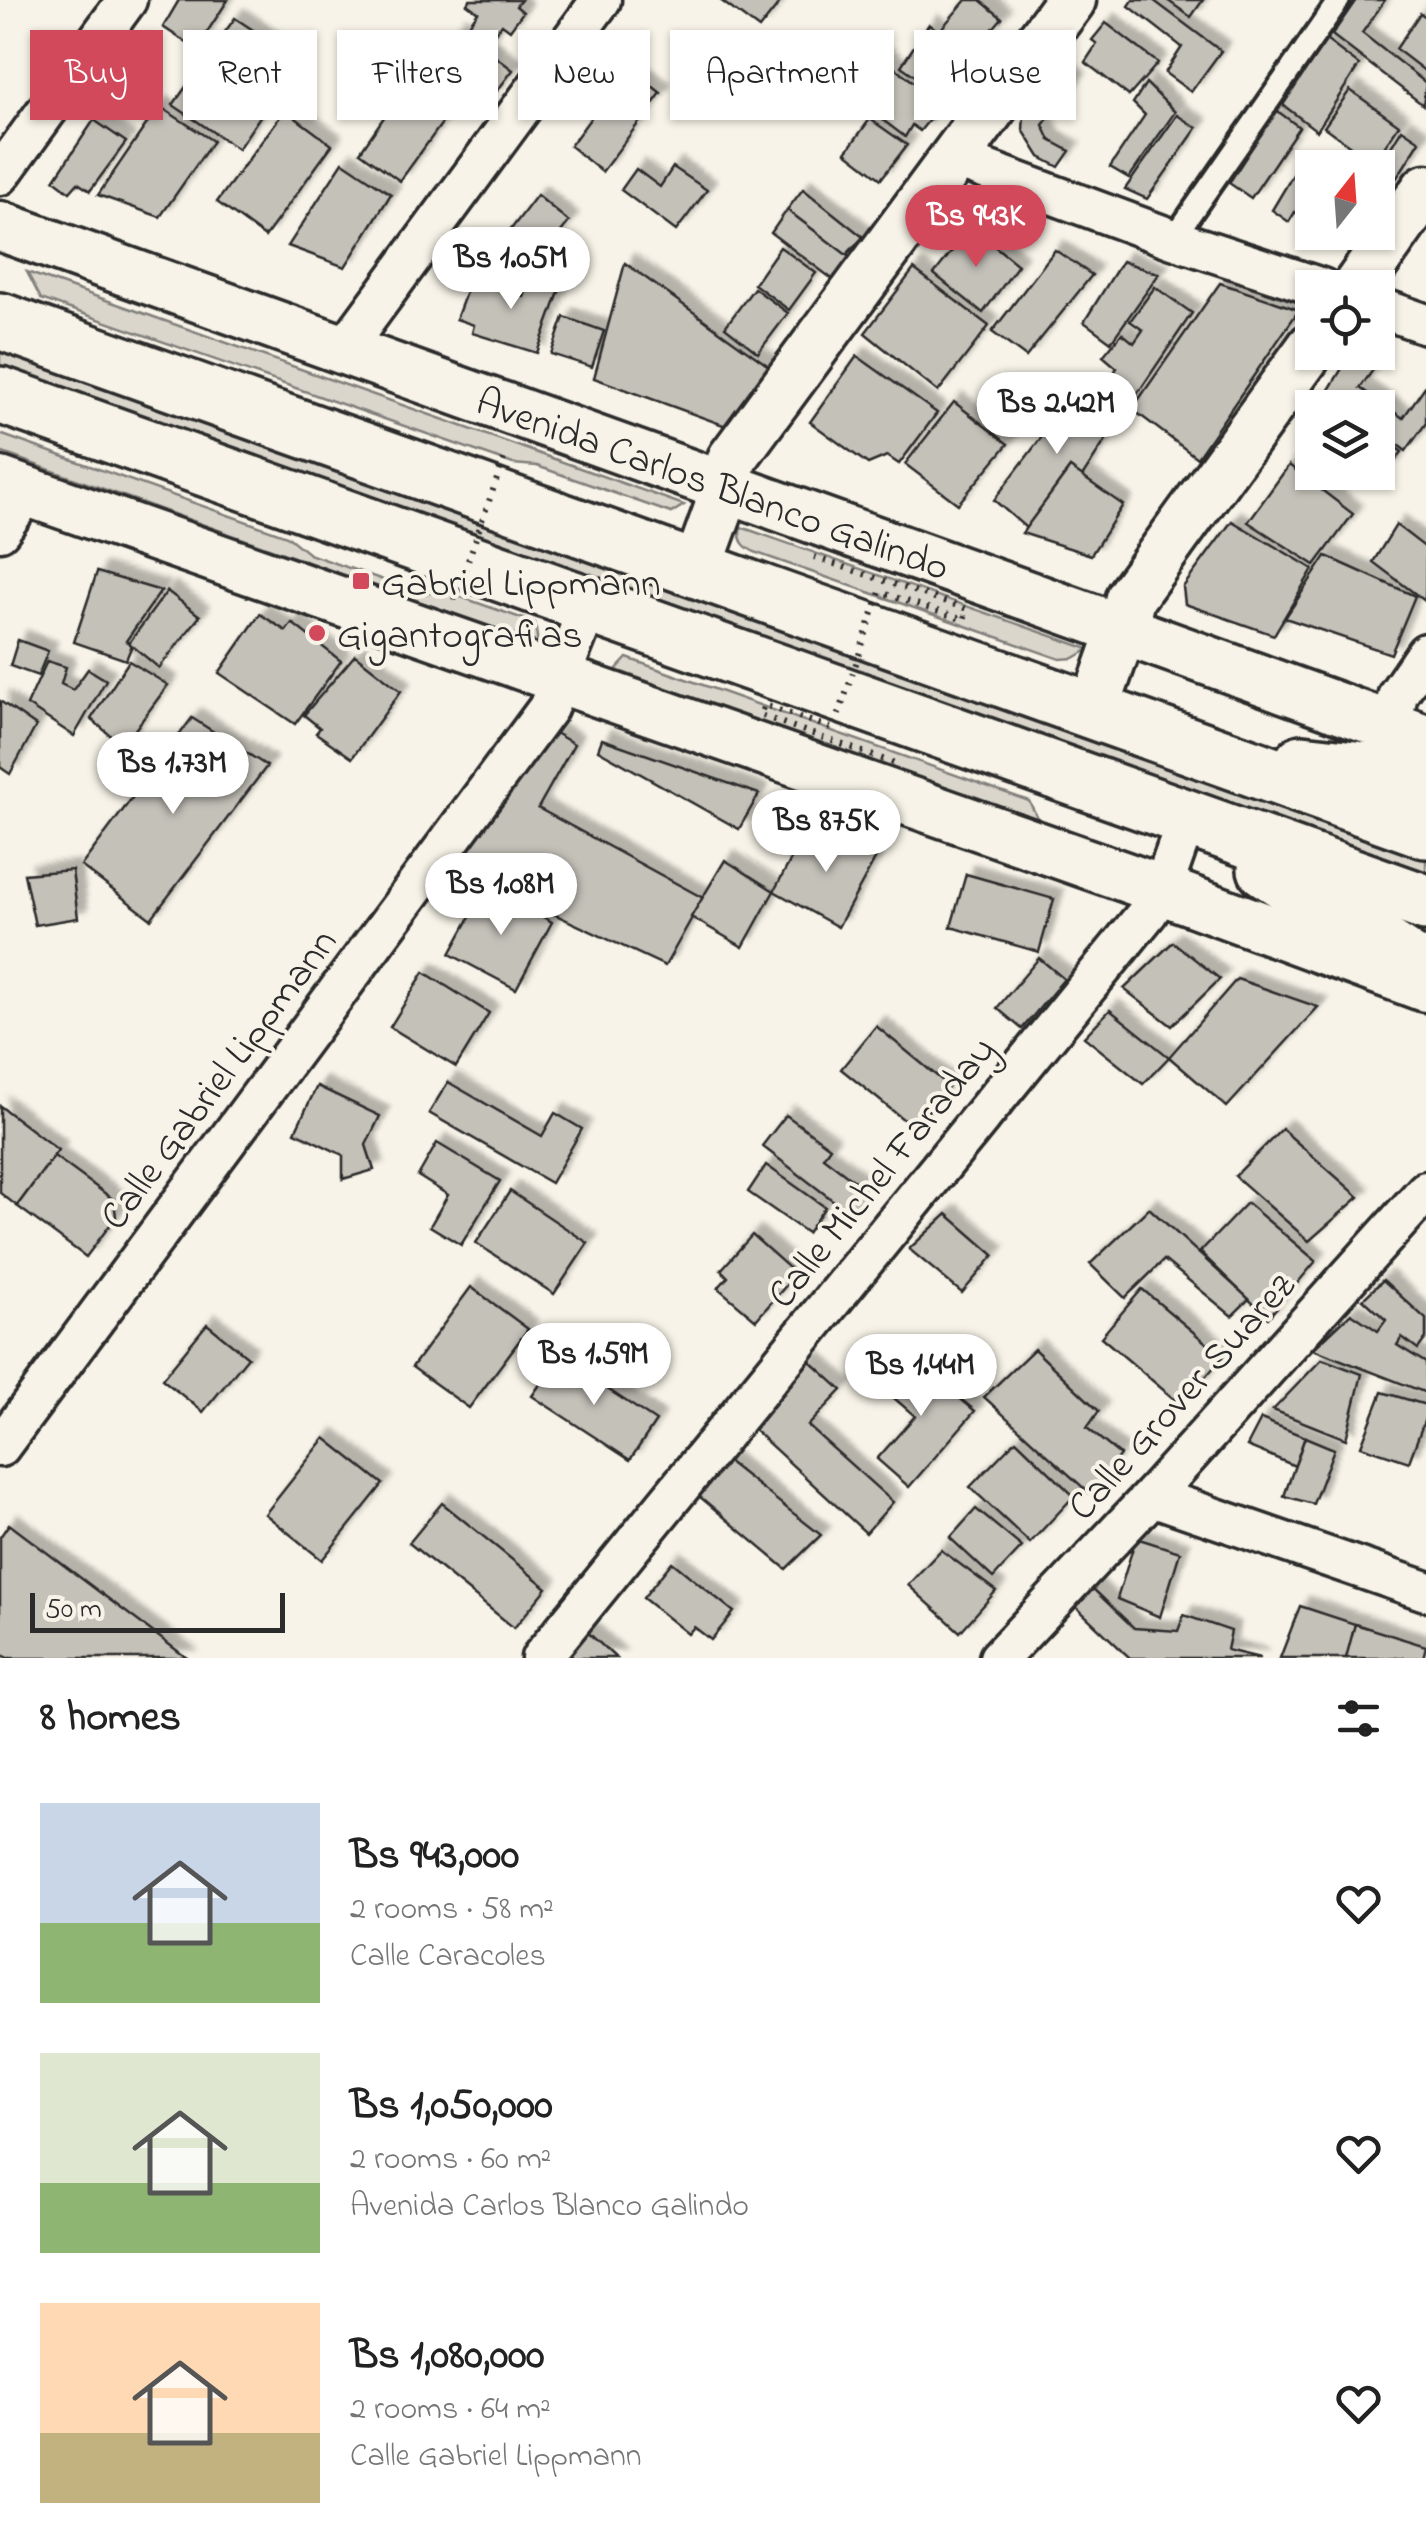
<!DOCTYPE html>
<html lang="en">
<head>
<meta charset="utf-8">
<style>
  body { margin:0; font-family:"Indie Flower",sans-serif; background:#f6f6f6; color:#222; height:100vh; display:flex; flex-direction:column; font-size:38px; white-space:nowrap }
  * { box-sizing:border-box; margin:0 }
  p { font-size:32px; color:#767676 }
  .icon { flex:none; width:55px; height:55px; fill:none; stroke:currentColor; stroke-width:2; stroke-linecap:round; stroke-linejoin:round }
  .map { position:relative; height:1658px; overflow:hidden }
  .side { display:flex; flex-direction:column; background:#fff; flex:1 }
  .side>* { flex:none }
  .banner { position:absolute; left:30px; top:30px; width:1368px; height:90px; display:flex; gap:20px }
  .needle { width:65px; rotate:17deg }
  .buttons { position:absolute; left:1295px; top:150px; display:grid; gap:20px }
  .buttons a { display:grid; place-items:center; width:100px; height:100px; border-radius:0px; background:#fff; box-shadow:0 2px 8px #0004; font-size:50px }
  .scale { position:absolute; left:30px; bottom:25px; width:255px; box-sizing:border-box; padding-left:10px; border:5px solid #2b2b2b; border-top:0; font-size:28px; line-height:35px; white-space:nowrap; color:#2b2b2b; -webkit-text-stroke:8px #f7f3e8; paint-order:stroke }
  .price { position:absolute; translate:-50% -85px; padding:0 22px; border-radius:35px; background:#fff; color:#222; font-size:32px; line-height:65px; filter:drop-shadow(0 2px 5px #0008) }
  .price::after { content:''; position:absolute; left:50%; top:60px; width:30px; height:22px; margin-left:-15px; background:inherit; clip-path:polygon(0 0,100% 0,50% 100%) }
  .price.on { background:#d1495b; color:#fff }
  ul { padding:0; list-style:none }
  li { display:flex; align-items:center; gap:30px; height:250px; padding:0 40px }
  li span { display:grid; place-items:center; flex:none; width:280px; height:200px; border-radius:0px; color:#555 }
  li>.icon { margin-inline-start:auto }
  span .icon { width:120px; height:120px; fill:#fffc; stroke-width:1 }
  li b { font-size:42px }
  h2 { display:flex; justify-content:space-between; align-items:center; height:120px; padding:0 40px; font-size:42px }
  .pill { padding:0 35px; border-radius:0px; background:#fff; box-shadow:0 2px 8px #0004; font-size:35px; line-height:90px }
  .pill.on { background:#d1495b; color:#fff }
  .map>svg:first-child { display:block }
  .green { fill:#dad6cc; stroke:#82807c; stroke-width:2.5 }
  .building { fill:#c4c1b9; stroke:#2b2b2b; stroke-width:2.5; filter:url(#shadow) }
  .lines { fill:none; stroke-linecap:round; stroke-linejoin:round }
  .service-casing { stroke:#2b2b2b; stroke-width:28 }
  .minor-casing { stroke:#2b2b2b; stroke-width:45 }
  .tertiary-casing { stroke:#2b2b2b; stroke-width:55 }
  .trunk-casing { stroke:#2b2b2b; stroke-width:62 }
  .service { stroke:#f7f3e8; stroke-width:20 }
  .minor { stroke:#f7f3e8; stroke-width:38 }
  .tertiary { stroke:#f7f3e8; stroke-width:48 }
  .trunk { stroke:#f7f3e8; stroke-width:55 }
  .path-bridge { stroke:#2b2b2b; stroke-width:6; stroke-dasharray:2.5 8; stroke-linecap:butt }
  .poi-dot { fill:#d1495b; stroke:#f7f3e8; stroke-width:4 }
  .labels { text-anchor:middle; stroke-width:8; stroke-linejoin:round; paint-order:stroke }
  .street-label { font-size:40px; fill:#2b2b2b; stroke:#f7f3e8 }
  .poi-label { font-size:40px; fill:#2b2b2b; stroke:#f7f3e8; text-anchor:start }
</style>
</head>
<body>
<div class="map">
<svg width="1426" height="1658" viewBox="0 0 1426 1658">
  <defs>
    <filter id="shadow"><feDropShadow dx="9" dy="-9" stdDeviation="2.5" flood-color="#0004"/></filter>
  </defs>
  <rect width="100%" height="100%" fill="#f7f3e8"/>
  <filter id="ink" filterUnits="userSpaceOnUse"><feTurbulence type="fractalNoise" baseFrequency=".01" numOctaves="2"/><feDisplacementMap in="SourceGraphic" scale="20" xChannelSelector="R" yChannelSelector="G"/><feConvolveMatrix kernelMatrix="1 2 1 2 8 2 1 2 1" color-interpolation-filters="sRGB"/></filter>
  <g filter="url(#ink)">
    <g class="green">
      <polygon points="27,272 684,505 671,513 537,466 513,464 41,299"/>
      <polygon points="0,348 1426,857 1426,876 0,368"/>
      <polygon points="0,434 287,536 309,554 423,594 444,591 535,623 538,644 0,452"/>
      <path d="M741,527L1089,649L1074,658L1060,659L757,553C745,548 737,541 741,527Z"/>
      <polygon points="627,658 1029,801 1040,823 616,670"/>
    </g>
    <g class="building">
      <polygon points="179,0 228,0 196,49 163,27"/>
      <polygon points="470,0 521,0 516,6 523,12 510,30 502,24 488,42 467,27 478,12 467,4"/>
      <polygon points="720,0 782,0 759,29"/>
      <polygon points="966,0 980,0 1002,18 971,54 941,29"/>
      <polygon points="1133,0 1153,0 1221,51 1191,92 1165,73 1182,47 1129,6"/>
      <polygon points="1167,0 1203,0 1191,17"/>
      <polygon points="1356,0 1385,0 1362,33 1426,83 1423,105 1332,35"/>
      <polygon points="1420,13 1426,17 1426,72 1396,49"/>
      <polygon points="235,18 298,60 238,149 173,105"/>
      <polygon points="1106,23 1158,63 1129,96 1085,62 1097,44 1092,40"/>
      <polygon points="929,24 973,55 945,97 901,66"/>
      <polygon points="457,27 513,70 494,95 437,54"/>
      <polygon points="1326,40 1359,65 1317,131 1283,105"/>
      <polygon points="875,52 942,104 920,131 912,125 905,137 854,98 862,88 854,82"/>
      <polygon points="424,59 466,90 400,181 360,152"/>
      <polygon points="628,67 661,93 602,172 570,146"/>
      <polygon points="1058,67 1076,81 1043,125 1050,140 1070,151 1059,167 1040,157 1023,130 1024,115"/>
      <polygon points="1146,83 1175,112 1129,178 1110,167 1145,115 1133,103"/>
      <polygon points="1350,90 1399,125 1374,163 1324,127"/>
      <polygon points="159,106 213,141 160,217 98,195"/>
      <polygon points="285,110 332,145 265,237 217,202"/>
      <polygon points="1276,110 1299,127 1251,198 1229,183"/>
      <polygon points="1177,115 1197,128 1147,199 1125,189"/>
      <polygon points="870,119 907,145 881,179 846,152"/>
      <polygon points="94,120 126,142 90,191 78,183 70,192 54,180"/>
      <polygon points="1402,129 1420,141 1393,184 1378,174 1378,168"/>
      <polygon points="343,162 391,194 345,267 288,246"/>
      <polygon points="673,167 707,190 676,231 621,190 636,169 660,187"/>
      <polygon points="1297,168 1312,178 1312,223 1295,212 1289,222 1272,210"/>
      <polygon points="803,189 863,237 846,255 787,210"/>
      <polygon points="537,195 569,222 519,284 487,261"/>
      <polygon points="787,210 852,259 835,281 771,233"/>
      <polygon points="971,227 1018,265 983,313 934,274"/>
      <polygon points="780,247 816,273 789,310 754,284"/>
      <polygon points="1055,250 1092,275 1026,357 992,332"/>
      <polygon points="1122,261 1159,274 1111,342 1084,322"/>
      <polygon points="625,263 770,367 726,426 594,378"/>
      <polygon points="914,269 989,326 938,392 865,333"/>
      <polygon points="534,272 563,281 537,353 472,333 474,325 456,319 471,279 524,297"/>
      <polygon points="1220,283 1299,310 1197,458 1132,409"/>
      <polygon points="1155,287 1192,313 1125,412 1101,391 1117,368 1103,356 1122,333 1134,343 1143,330 1130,321"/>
      <polygon points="754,288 788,313 758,353 725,327"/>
      <polygon points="564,317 604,331 592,367 551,354"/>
      <polygon points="1352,352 1378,363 1360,388 1403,418 1426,385 1426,423 1406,451 1378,430 1378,408 1347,408 1327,393"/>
      <polygon points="857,356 937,413 899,464 887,456 868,464 810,422"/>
      <polygon points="1078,389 1118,421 1082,477 1070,468 1026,528 994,500"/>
      <polygon points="954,402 1008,444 958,504 905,464"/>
      <polygon points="1378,434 1402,452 1388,470 1378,462"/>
      <polygon points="1289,465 1353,514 1315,565 1248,522"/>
      <polygon points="1070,468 1123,505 1091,555 1022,533"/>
      <polygon points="1232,521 1313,569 1274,635 1185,604 1183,587"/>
      <polygon points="1396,525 1426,548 1425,601 1373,562"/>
      <polygon points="1326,556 1415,596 1391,654 1285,618"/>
      <polygon points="97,572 161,591 126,641 132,645 126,660 74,642"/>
      <polygon points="167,591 200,616 159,668 129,643"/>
      <polygon points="260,614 286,631 292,623 341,661 295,724 219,673"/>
      <polygon points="18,640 48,651 38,676 10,666"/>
      <polygon points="355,655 401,691 352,758 316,733 320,728 304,715"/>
      <polygon points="47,661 66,667 61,684 73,690 88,669 106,680 74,736 27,705"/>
      <polygon points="129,661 168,685 123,746 91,719"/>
      <polygon points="0,701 36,726 10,774 0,767"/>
      <polygon points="192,718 267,766 151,919 81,866"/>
      <polygon points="555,733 574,744 538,808 703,898 665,966 451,866"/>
      <polygon points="602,739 759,794 739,829 598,750"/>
      <polygon points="809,826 842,845 847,835 879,852 838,927 774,891"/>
      <polygon points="725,860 774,891 743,947 691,917"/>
      <polygon points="72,870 78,918 35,925 24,874"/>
      <polygon points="966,874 1054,899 1039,952 951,927"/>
      <polygon points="487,886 552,922 516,989 450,954"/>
      <polygon points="1173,942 1220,979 1172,1026 1124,989"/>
      <polygon points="1039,958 1064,979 1022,1029 997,1008"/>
      <polygon points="424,972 489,1013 456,1067 390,1027"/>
      <polygon points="1237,979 1318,1007 1227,1107 1169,1057"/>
      <polygon points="1110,1010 1169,1057 1143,1084 1084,1037"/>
      <polygon points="876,1026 949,1086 914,1128 841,1069"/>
      <polygon points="448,1082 542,1136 555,1113 582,1129 551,1183 429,1113"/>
      <polygon points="317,1086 380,1116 366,1145 374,1170 343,1179 343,1155 295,1132"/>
      <polygon points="0,1106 58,1150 17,1206 0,1193"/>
      <polygon points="786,1115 830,1147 823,1157 869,1192 852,1215 762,1146"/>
      <polygon points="1282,1129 1359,1197 1309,1241 1235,1176"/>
      <polygon points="437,1143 500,1181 461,1245 430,1226 448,1195 418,1176"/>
      <polygon points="54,1156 114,1200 116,1217 86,1257 17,1206"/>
      <polygon points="766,1165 825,1207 807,1233 748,1192"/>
      <polygon points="510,1191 588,1243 554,1294 476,1243"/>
      <polygon points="1247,1203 1316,1261 1268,1318 1200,1252"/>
      <polygon points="1149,1208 1249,1299 1232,1316 1164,1260 1125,1298 1090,1264"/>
      <polygon points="947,1214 994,1255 962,1293 909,1249"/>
      <polygon points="752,1235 796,1274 756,1320 718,1288 728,1277 721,1270"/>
      <polygon points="1383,1280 1426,1319 1426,1338 1418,1349 1402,1337 1397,1345 1426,1363 1426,1393 1313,1349 1351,1313 1378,1331 1386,1320 1363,1299"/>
      <polygon points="471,1287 528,1329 469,1408 412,1367"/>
      <polygon points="1142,1289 1223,1357 1181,1405 1101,1337"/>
      <polygon points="207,1324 248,1357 203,1412 162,1379"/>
      <polygon points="1034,1349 1099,1411 1087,1428 1120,1455 1089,1493 984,1397"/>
      <polygon points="907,1354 975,1411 909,1487 877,1459 915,1416 880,1386"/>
      <polygon points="559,1357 656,1421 630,1460 532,1396"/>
      <polygon points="1322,1359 1362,1374 1346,1439 1273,1410"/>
      <polygon points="810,1361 842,1390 808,1426 893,1502 866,1533 754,1430"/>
      <polygon points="1382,1392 1426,1405 1426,1416 1409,1462 1361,1446"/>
      <polygon points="1261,1419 1305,1437 1295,1466 1247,1446"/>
      <polygon points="1305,1437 1334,1449 1313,1504 1284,1496"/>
      <polygon points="325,1438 383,1484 322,1560 265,1514"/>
      <polygon points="1016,1440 1074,1496 1030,1543 970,1487"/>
      <polygon points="727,1461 821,1535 786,1569 699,1496"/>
      <polygon points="442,1503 547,1588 514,1628 409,1543"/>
      <polygon points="976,1509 1022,1547 993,1578 950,1538"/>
      <polygon points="9,1524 187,1658 7,1658 0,1653 0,1537"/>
      <polygon points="1136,1538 1180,1552 1160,1617 1117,1599"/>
      <polygon points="941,1550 996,1591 960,1632 908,1585"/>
      <polygon points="672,1562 734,1612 711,1640 694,1627 688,1634 643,1598"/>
      <polygon points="1090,1586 1134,1628 1178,1631 1184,1615 1231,1631 1227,1650 1260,1658 1130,1658 1074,1605"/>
      <polygon points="1300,1606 1355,1624 1347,1658 1280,1658"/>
      <polygon points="1355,1624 1426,1646 1423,1658 1346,1658"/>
      <polygon points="584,1629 616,1658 573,1658 563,1647"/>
    </g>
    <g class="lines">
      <g class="service-casing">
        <polyline id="service" points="1173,239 1339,0"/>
      </g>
      <g class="minor-casing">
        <g id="minor">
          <polyline points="957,159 1173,239 1322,288"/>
          <polyline points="0,175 127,0"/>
          <polyline points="1378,307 1426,324"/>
          <polyline points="342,352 601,0"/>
          <polyline points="0,531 28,492"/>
          <polyline points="1391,727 1398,694 1426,653"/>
          <polyline points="0,1447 548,708 589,605"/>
          <polyline points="1152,1496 1426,1591"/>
          <polyline points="541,1658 1148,912 1162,890 1187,819"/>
          <polyline points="999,1658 1152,1496 1426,1191"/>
        </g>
      </g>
      <g class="tertiary-casing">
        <g id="tertiary">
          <path id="s1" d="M0,226L1426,739"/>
          <polyline points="1356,288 1426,189"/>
          <polyline points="0,482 1162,890 1425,987"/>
          <polyline points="697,569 727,486 732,459 1071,0"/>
          <polyline points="1094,710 1123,628 1130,598 1312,347"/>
        </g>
      </g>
      <g class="trunk-casing">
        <g id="trunk">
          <polyline points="0,321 1426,830"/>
          <polyline points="0,395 1426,903"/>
          <polyline points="1302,763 1426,777"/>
          <polyline points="1266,869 1426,972"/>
        </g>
      </g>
      <use href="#service" class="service"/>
      <use href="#minor" class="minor"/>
      <use href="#tertiary" class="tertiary"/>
      <use href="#trunk" class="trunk"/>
      <g class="path-bridge">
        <polyline points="814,557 967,609 964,620 880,592 834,729 764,705 760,715 899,765"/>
        <polyline points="454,600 505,456"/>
      </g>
    </g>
  </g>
  <g class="poi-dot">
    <rect x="351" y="571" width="20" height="20" rx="5"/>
    <circle cx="317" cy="633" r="10"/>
  </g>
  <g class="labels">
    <g class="street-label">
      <text dy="14" stroke="none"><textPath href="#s1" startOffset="758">Avenida Carlos Blanco Galindo</textPath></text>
      <text transform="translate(217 1078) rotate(-53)" y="14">Calle Gabriel Lippmann</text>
      <text transform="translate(880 1171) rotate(-51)" y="14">Calle Michel Faraday</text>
      <text transform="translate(1180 1395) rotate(-48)" y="14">Calle Grover Suarez</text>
    </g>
    <g class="poi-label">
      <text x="381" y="595">Gabriel Lippmann</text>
      <text x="337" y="647">Gigantografias</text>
    </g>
  </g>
</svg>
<div class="buttons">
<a><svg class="needle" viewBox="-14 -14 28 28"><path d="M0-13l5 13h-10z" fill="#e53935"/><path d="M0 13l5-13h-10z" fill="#767676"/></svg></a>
<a><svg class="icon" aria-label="locate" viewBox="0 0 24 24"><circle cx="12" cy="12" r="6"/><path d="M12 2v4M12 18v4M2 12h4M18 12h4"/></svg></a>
<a><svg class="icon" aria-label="layers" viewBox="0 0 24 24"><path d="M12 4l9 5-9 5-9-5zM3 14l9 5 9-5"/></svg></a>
</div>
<div class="scale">50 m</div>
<b class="price on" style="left:976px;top:270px">Bs 943K</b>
<b class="price" style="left:511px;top:312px">Bs 1.05M</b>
<b class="price" style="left:1057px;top:457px">Bs 2.42M</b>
<b class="price" style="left:173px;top:817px">Bs 1.73M</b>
<b class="price" style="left:826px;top:875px">Bs 875K</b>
<b class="price" style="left:501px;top:938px">Bs 1.08M</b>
<b class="price" style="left:594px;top:1408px">Bs 1.59M</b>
<b class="price" style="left:921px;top:1419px">Bs 1.44M</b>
<div class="banner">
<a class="pill on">Buy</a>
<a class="pill">Rent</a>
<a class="pill">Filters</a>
<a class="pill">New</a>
<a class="pill">Apartment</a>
<a class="pill">House</a>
</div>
</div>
<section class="side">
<h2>8 homes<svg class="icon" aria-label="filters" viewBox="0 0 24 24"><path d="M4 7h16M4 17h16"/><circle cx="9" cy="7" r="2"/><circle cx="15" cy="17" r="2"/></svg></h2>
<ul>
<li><span style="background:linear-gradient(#c9d6e8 60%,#8fb573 0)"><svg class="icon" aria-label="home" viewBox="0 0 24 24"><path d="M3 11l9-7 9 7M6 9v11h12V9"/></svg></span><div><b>Bs 943,000</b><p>2 rooms · 58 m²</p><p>Calle Caracoles</p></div><svg class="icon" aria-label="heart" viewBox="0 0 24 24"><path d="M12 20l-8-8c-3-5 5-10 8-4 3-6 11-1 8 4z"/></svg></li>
<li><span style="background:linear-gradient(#dfe7d0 65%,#8fb573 0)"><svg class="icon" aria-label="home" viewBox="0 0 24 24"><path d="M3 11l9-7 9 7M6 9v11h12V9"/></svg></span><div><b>Bs 1,050,000</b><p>2 rooms · 60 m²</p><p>Avenida Carlos Blanco Galindo</p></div><svg class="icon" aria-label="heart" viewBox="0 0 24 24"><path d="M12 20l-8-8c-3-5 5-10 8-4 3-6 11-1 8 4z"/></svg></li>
<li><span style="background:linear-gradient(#ffd9b3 65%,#c2b280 0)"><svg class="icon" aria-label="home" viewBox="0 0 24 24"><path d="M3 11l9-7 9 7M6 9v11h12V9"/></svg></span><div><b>Bs 1,080,000</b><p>2 rooms · 64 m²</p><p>Calle Gabriel Lippmann</p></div><svg class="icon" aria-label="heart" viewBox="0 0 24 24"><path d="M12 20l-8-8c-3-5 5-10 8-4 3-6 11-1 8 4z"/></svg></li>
</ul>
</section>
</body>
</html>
